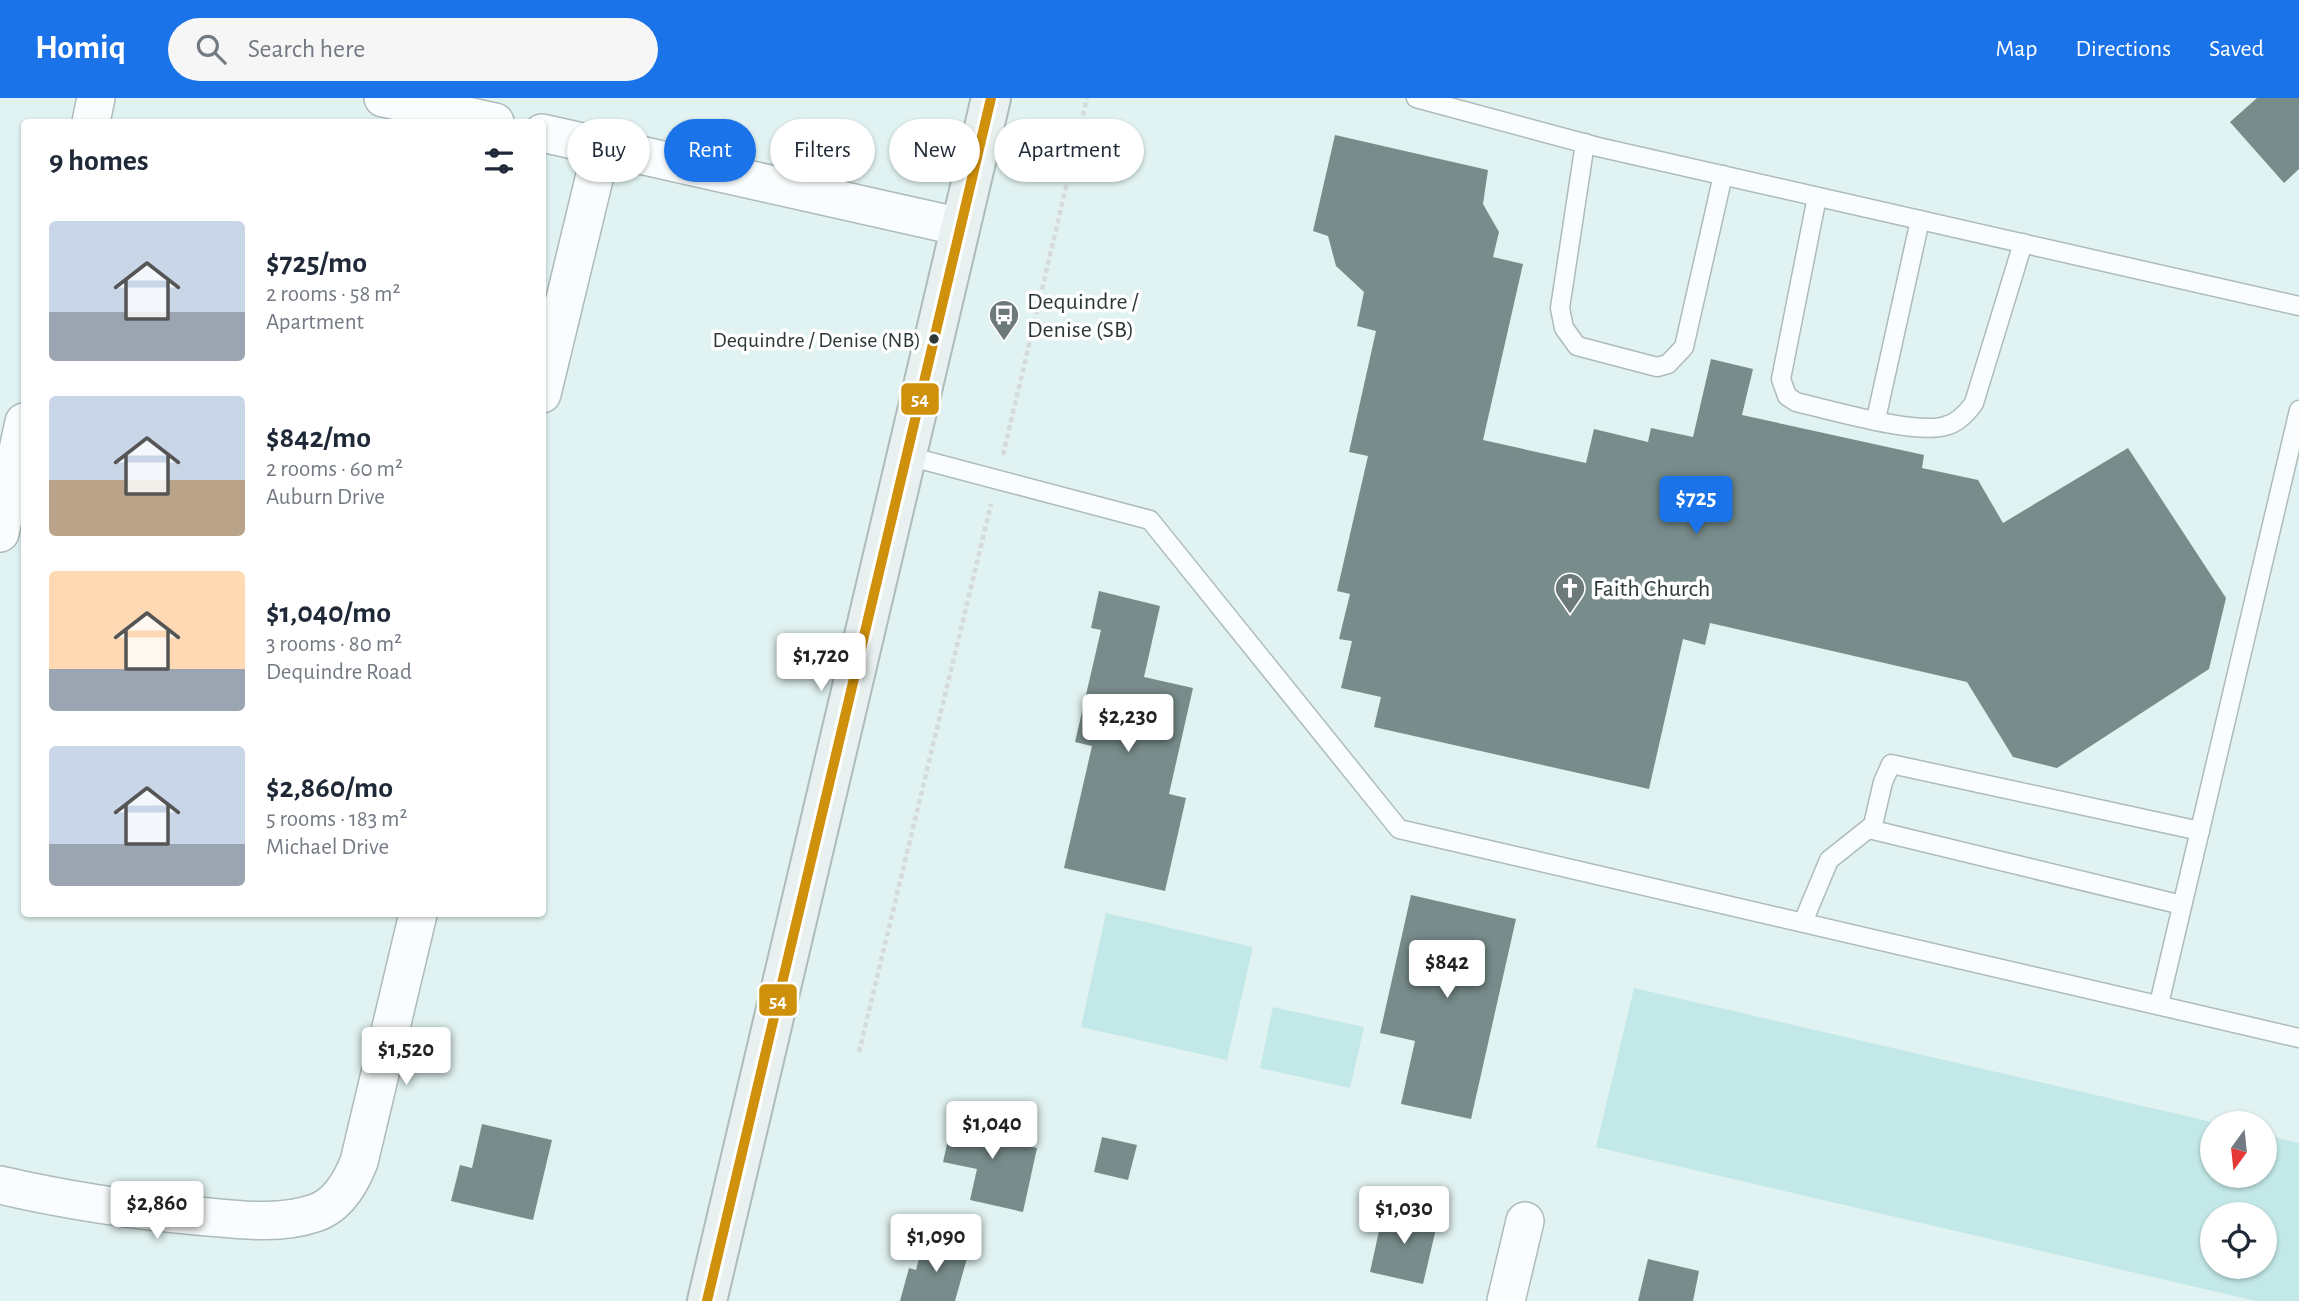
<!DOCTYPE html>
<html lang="en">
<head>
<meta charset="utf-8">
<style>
  body { margin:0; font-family:"Alegreya Sans",sans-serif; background:#f6f6f7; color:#1f2937; height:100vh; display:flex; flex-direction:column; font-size:26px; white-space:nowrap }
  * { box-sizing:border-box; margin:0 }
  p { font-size:23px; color:#747a83 }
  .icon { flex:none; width:38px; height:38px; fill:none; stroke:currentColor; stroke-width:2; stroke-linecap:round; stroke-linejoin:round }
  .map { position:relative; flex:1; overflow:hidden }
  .drawer { position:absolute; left:21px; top:21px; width:525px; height:798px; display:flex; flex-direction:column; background:#fff; border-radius:7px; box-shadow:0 2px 5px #0004 }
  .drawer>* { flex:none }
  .guide { position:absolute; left:567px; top:21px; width:665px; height:63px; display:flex; gap:14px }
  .needle { width:46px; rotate:195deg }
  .tools { position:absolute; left:2200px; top:1013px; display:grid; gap:14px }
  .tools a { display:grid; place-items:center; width:77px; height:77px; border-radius:50%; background:#fff; box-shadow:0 2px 5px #0004; font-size:35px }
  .price { position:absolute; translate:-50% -60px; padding:0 16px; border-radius:7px; background:#fff; color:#222; font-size:23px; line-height:46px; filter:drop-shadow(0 2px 4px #0008) }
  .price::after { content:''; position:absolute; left:50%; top:42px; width:21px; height:16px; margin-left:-10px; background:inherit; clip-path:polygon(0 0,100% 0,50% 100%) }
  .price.on { background:#1a73e8; color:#fff }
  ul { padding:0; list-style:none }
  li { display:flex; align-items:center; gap:21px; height:175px; padding:0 28px }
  li span { display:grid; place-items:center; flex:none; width:196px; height:140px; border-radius:7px; color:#555 }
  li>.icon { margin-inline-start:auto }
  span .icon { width:84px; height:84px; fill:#fffc; stroke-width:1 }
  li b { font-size:30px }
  h2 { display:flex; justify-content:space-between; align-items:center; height:84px; padding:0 28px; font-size:30px }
  .tag { padding:0 24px; border-radius:32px; background:#fff; box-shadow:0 2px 5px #0004; font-size:24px; line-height:63px }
  .tag.on { background:#1a73e8; color:#fff }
  header { display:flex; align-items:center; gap:42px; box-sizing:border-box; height:98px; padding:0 35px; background:#1a73e8; color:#fff }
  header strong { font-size:33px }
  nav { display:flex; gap:38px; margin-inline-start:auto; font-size:24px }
  .search { width:490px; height:63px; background:#f6f6f7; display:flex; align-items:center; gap:18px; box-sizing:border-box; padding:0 24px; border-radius:38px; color:#747a83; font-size:26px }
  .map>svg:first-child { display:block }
  .green { fill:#c2e8e7; fill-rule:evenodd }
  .building { fill:#788c8b }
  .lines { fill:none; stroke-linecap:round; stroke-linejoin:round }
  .lane-casing { stroke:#adbbbb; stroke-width:21 }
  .street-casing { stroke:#adbbbb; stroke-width:40 }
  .secondary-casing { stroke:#adbbbb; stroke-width:42 }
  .path { stroke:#d5dada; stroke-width:4.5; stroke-dasharray:5 3.5; stroke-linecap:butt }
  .lane { stroke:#fafdfd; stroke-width:18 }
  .street { stroke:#fafdfd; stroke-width:37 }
  .secondary { stroke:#e8f0f0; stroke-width:38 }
  .bus-1-casing { stroke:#fff; stroke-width:16 }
  .bus-1 { stroke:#cf900b; stroke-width:10 }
  .bus-dot { fill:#2d3939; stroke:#fff; stroke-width:2.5 }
  .labels { text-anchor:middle; stroke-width:7; stroke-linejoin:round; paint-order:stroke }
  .bus-label { font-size:22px; fill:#2d3939; stroke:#fff; text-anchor:end }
  .poi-label { font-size:24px; fill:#2d3939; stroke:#fff; text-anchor:start }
  .line-badge { stroke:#fff; stroke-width:2.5 }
  .badge-label { font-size:19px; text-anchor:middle; font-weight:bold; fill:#fff }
</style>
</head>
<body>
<header>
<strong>Homiq</strong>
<div class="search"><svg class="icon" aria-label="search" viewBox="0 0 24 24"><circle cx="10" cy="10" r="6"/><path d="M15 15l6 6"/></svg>Search here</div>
<nav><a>Map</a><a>Directions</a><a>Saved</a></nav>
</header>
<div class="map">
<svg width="2299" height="1203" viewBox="0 0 2299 1203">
  <rect width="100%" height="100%" fill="#e0f2f1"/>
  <g class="green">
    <polygon points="1106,815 1253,849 1227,962 1081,929"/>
    <path d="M1634,890L2216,1025L2212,1026V1078H2264L2265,1037L2299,1045V1203H2256L1596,1049ZM2264,1116V1169H2212V1116Z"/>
    <polygon points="1273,909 1364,929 1350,990 1260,970"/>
  </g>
  <g class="building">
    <polygon points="2257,0 2299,0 2299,71 2284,85 2230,24"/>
    <polygon points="1335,37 1488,72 1483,106 1499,134 1493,159 1523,166 1483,342 1586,365 1594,331 1648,344 1651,330 1693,339 1711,261 1753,271 1742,317 1924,357 1922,370 1978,382 2003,425 2128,350 2226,500 2209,571 2057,670 2013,659 1967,584 1710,525 1705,547 1683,541 1649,691 1374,629 1381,599 1341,590 1352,543 1339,541 1350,496 1337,493 1368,358 1349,354 1376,233 1357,228 1364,194 1336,168 1328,138 1313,133"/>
    <polygon points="1099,493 1160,508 1144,579 1193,590 1169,696 1186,700 1165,793 1064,770 1092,648 1075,644 1101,532 1091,530"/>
    <polygon points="1411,797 1516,821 1471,1021 1401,1006 1415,943 1380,935"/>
    <polygon points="954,1015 1014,1028 1010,1044 1037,1050 1023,1114 970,1102 977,1071 943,1064"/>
    <polygon points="482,1026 552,1042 533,1122 451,1103 460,1067 472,1070"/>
    <polygon points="1102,1039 1137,1047 1128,1082 1094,1074"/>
    <polygon points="1384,1110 1438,1122 1423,1186 1370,1174"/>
    <polygon points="924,1141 969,1153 955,1203 900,1203 909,1170 916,1172"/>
    <polygon points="1648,1161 1699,1173 1693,1203 1638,1203"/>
  </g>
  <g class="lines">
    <g class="lane-casing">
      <g id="lane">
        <polyline points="1416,0 1598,49 2299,208"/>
        <polyline points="1585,45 1560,210 1564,230 1577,248 1657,269 1668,266 1684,249 1723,77"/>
        <path d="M1817,99L1781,281L1787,298L1796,304C1831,312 1915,337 1945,328C1958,325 1967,315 1974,305L2023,145"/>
        <polyline points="1876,321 1920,122"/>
        <polyline points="908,358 1150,422 1399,731 2299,940"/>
        <polyline points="1869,731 2182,807"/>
        <polyline points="1803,824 1829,762 1873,727 1883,684 1891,666 2200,733"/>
        <polyline points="2159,906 2299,312"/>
      </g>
    </g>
    <g class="street-casing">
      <g id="street">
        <polyline points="383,0 495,24"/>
        <polyline points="91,24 96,0"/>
        <polyline points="542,35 961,129"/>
        <polyline points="542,296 602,48"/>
        <polyline points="0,435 24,324"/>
        <path d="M0,1087C65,1102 130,1112 197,1118C235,1121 277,1128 315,1115C337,1108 351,1084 359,1064L418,816"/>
        <polyline points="1506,1203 1525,1123"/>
      </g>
    </g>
    <g class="secondary-casing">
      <polyline id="secondary" points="707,1203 991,0"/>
    </g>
    <g class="path">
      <polyline points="1003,357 1087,0"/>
      <polyline points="859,954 991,406"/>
    </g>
    <use href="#lane" class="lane"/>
    <use href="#street" class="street"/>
    <use href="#secondary" class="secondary"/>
    <g class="bus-1-casing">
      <polyline id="bus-1" points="707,1203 991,0"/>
    </g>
    <use href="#bus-1" class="bus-1"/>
  </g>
  <defs>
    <g id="bus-pin" transform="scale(1.575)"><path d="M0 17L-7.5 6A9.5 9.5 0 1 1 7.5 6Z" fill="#6c7a79" stroke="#fff"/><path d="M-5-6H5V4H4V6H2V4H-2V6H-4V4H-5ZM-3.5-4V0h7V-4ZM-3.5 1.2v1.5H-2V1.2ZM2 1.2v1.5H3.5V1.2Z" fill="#fff"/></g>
    <g id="church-pin" transform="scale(1.575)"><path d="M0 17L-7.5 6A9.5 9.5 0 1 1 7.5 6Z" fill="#6c7a79" stroke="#fff"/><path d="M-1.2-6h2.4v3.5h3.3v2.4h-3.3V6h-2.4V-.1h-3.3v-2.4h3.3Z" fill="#fff"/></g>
  </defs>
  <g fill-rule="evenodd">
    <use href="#bus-pin" x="1004" y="217"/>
    <use href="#church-pin" x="1570" y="490"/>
  </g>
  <circle class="bus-dot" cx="934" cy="241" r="6"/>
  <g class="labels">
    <g class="bus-label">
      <text x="921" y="249">Dequindre / Denise (NB)</text>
    </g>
    <g class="poi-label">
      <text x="1027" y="211">Dequindre /<tspan x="1027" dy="28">Denise (SB)</tspan></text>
      <text x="1593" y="498">Faith Church</text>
    </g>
  </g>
  <g class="line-badge">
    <rect x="900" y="284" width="40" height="34" rx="7" fill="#cf900b"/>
    <rect x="758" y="885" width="40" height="34" rx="7" fill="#cf900b"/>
  </g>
  <g class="badge-label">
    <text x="920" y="307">54</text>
    <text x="778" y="909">54</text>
  </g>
</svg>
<div class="tools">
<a><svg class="needle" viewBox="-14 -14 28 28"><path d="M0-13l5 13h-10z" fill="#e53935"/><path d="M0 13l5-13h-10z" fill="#747a83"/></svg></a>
<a><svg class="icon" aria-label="locate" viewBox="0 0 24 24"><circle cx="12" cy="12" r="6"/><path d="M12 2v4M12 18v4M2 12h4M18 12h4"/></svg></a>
</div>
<b class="price on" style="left:1696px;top:438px">$725</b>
<b class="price" style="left:821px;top:595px">$1,720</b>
<b class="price" style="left:1128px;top:656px">$2,230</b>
<b class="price" style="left:1447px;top:902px">$842</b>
<b class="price" style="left:406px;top:989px">$1,520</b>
<b class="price" style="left:992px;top:1063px">$1,040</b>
<b class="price" style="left:157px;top:1143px">$2,860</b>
<b class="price" style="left:1404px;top:1148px">$1,030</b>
<b class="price" style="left:936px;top:1176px">$1,090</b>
<div class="guide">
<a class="tag">Buy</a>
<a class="tag on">Rent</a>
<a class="tag">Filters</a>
<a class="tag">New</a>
<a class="tag">Apartment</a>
</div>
<section class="drawer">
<h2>9 homes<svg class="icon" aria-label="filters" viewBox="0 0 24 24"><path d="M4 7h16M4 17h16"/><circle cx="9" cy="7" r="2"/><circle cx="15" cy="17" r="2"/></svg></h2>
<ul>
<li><span style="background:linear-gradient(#c9d6e8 65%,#9aa5b1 0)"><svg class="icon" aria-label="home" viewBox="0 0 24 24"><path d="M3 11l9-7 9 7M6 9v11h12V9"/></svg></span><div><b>$725/mo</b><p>2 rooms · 58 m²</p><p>Apartment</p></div></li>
<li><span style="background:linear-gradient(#c9d6e8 60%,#b9a48a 0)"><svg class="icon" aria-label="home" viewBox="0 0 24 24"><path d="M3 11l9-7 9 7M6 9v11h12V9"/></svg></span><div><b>$842/mo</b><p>2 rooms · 60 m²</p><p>Auburn Drive</p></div></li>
<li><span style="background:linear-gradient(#ffd9b3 70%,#9aa5b1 0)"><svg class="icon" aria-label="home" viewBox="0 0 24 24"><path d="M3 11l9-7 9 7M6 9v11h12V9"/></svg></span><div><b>$1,040/mo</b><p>3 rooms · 80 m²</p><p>Dequindre Road</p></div></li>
<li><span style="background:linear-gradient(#c9d6e8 70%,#9aa5b1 0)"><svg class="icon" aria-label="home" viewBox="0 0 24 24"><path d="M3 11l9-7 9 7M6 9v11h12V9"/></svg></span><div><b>$2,860/mo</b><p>5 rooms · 183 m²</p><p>Michael Drive</p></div></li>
</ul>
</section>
</div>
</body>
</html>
